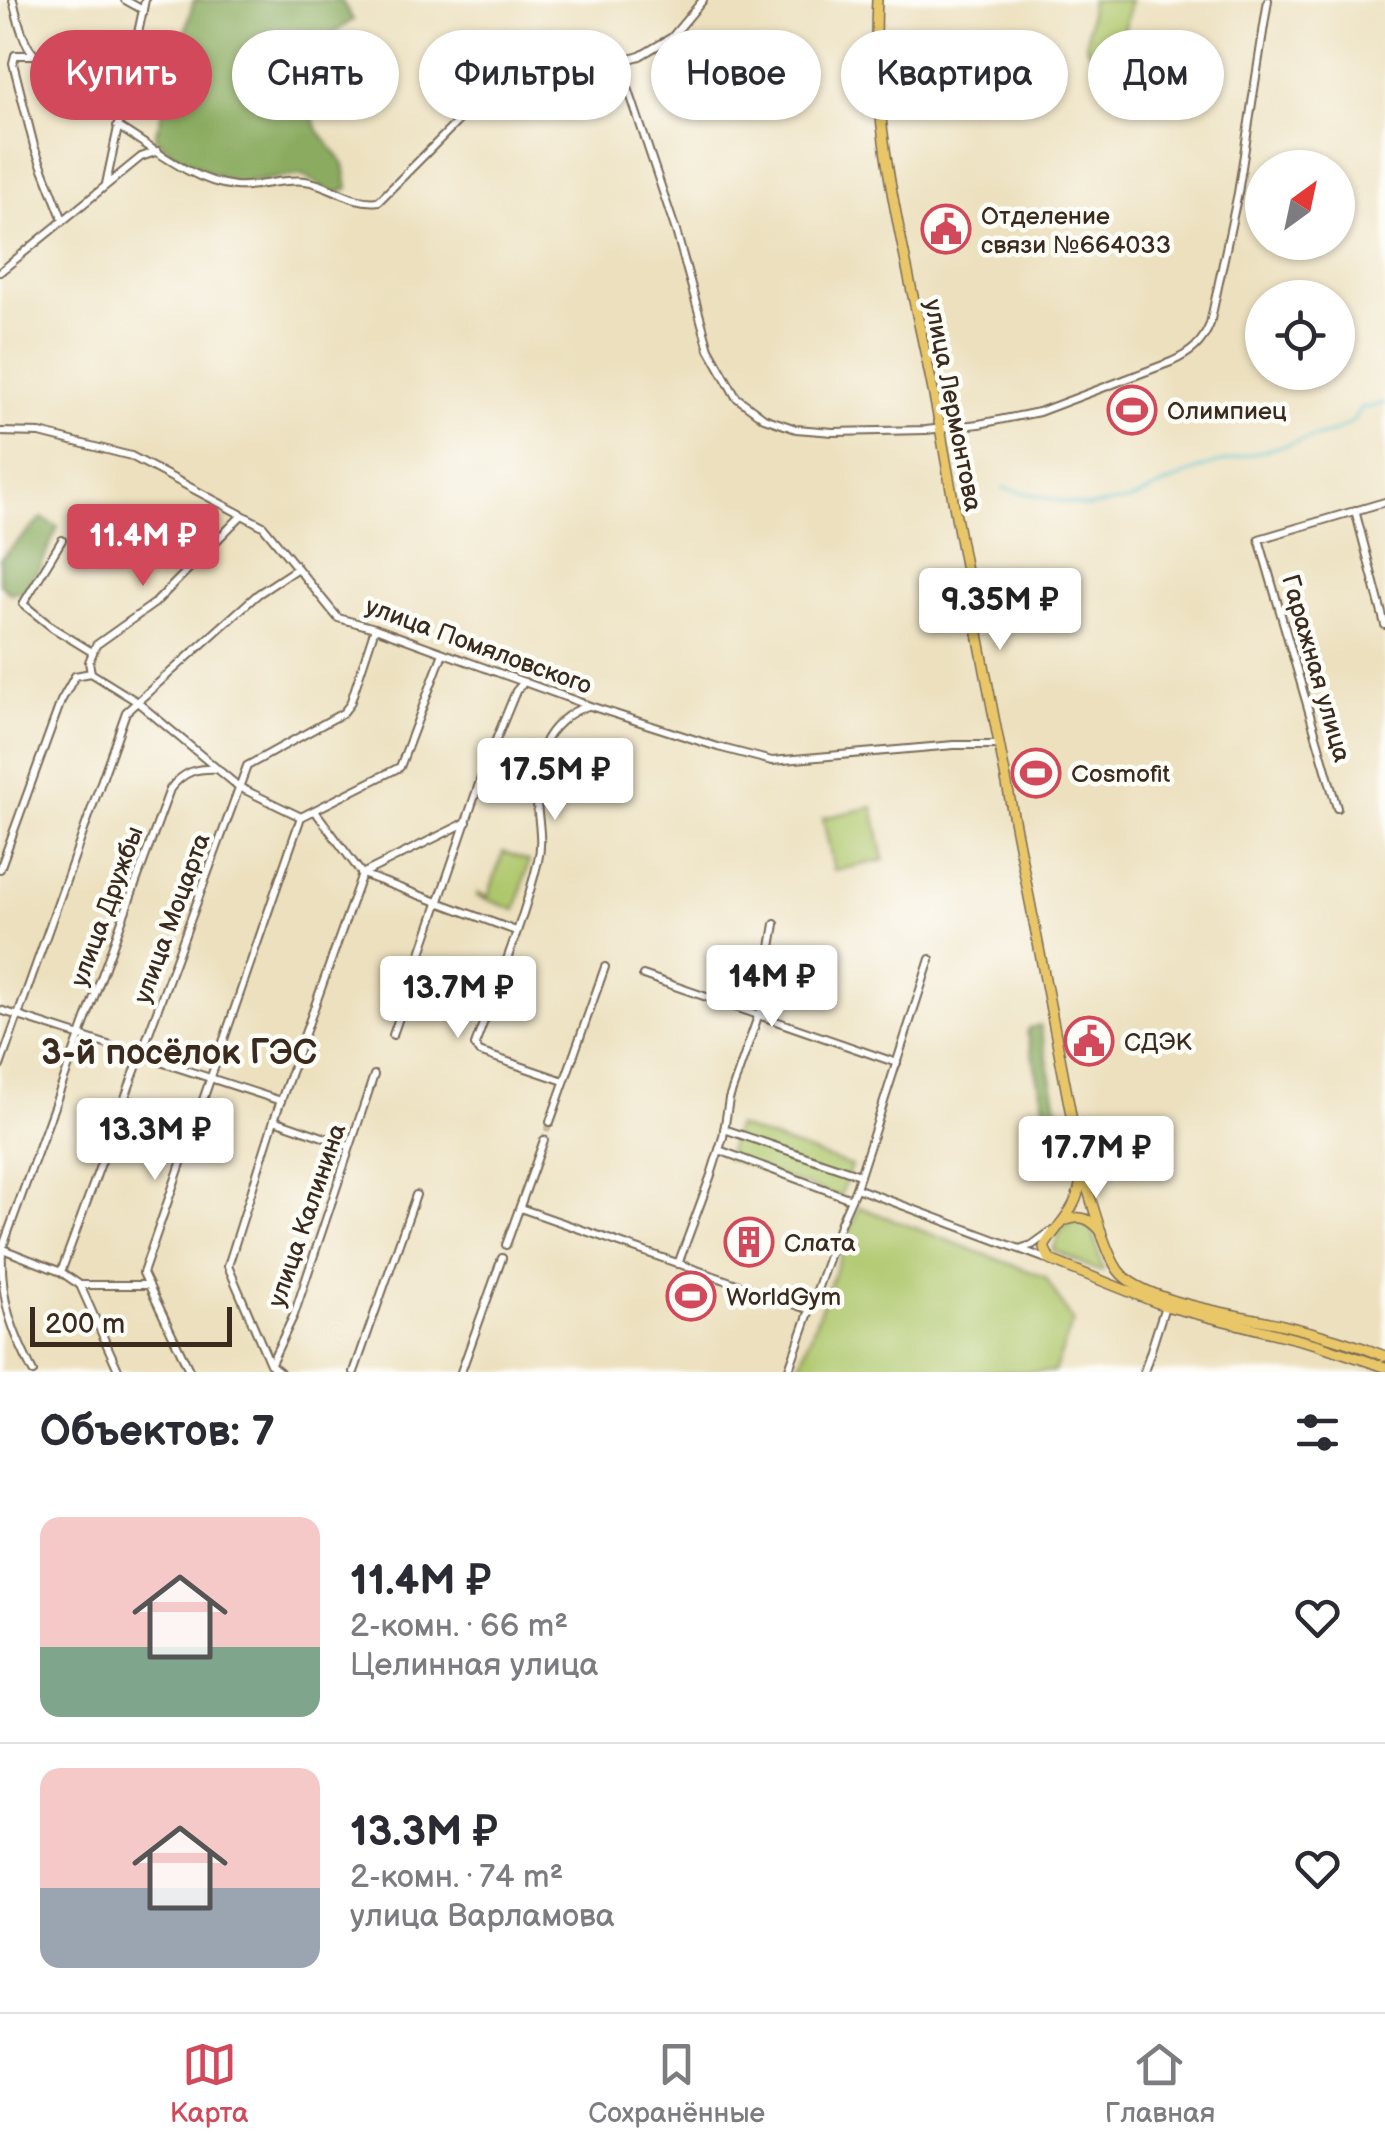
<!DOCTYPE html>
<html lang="ru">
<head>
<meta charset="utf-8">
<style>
  body { margin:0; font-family:"Balsamiq Sans",sans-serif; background:#f7f7f7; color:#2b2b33; height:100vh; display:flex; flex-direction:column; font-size:38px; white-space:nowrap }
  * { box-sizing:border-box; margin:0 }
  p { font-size:32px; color:#7c7c81 }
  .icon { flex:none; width:55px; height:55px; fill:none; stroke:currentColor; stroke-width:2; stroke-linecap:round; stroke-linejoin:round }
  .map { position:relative; height:1372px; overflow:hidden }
  .side { display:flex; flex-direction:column; background:#fff; flex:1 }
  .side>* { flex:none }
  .banner { position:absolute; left:30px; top:30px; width:1325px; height:90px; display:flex; gap:20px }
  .needle { width:65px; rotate:33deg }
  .buttons { position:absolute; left:1245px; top:150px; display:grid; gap:20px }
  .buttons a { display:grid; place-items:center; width:110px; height:110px; border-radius:50%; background:#fff; box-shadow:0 2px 8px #0004; font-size:50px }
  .scale { position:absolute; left:30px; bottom:25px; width:202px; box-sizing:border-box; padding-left:10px; border:5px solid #3b2a1e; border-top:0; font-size:28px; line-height:35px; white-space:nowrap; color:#3b2a1e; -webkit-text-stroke:8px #fdfcf7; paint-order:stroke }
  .price { position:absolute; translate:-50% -85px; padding:0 22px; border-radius:10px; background:#fff; color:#222; font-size:32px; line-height:65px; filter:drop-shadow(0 2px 5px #0008) }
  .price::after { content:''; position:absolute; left:50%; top:60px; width:30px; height:22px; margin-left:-15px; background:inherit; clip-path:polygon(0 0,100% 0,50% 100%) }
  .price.on { background:#d1495b; color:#fff }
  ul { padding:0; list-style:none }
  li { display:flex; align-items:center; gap:30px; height:250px; padding:0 40px }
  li+li { border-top:2px solid #e1e1e2 }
  li span { display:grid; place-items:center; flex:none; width:280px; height:200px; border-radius:20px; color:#555 }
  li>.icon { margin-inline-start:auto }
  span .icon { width:120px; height:120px; fill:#fffc; stroke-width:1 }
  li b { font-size:42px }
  h2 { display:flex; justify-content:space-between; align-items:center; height:120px; padding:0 40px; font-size:42px }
  .chip { padding:0 35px; border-radius:45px; background:#fff; box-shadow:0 2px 8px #0004; font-size:35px; line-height:90px }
  .chip.on { background:#d1495b; color:#fff }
  .menu { display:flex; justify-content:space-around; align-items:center; height:140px; border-top:2px solid #e1e1e2; background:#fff; font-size:28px; color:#7c7c81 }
  .menu a { display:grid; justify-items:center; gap:5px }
  .menu .on { color:#d1495b }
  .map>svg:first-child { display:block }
  .green { fill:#afc76c; stroke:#757845; stroke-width:2.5 }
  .forest { fill:#8bac60; stroke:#636b3f; stroke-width:2.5 }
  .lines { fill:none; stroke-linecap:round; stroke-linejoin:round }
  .stream { stroke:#56c2cf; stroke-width:2.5 }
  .minor-tunnel { stroke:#c9bc9e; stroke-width:6; stroke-dasharray:6 3; stroke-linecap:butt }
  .minor-casing { stroke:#796a56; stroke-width:10 }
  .major-casing { stroke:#796a56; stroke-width:12 }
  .minor { stroke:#fff; stroke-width:6 }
  .major { stroke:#e9c769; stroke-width:9 }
  .labels { text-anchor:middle; stroke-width:9; stroke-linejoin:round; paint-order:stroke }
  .poi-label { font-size:25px; fill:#3b2a1e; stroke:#fdfcf7; text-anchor:start }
  .street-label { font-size:25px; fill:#3b2a1e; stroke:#fdfcf7 }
  .district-label { font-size:35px; font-weight:bold; fill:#3b2a1e; stroke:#fdfcf7 }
</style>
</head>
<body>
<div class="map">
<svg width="1385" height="1372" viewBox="0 0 1385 1372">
  <rect width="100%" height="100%" fill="#fdfcf7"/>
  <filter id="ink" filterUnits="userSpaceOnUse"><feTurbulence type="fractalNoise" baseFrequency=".01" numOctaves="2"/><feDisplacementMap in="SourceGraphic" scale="20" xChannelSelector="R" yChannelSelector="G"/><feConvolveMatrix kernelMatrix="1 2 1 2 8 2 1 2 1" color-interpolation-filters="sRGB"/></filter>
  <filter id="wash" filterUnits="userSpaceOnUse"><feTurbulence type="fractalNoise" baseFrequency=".0048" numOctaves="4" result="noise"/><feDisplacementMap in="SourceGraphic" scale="40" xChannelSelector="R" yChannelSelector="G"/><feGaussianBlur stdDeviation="2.25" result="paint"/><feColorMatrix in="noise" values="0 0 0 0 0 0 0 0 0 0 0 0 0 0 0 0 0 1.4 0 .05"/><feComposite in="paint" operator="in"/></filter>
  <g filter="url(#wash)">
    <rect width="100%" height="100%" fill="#ece0be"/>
    <g class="green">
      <path d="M1091,0H1130C1126,21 1119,92 1086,47Z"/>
      <polygon points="873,807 884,860 834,871 823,818"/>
      <polygon points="503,852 529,861 516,910 477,896 478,893 488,897"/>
      <polygon points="736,1126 851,1166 840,1197 726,1158"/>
      <polygon points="859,1207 1045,1277 1073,1322 1054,1372 797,1372"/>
      <polygon points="1077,1220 1092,1229 1103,1270 1098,1271 1053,1250 1061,1230"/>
    </g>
    <g class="forest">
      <polygon points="194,0 341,0 353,20 322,41 300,48 306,67 304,98 318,130 344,164 348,188 335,194 302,175 251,182 226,180 175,155 155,137"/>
      <polygon points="42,518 58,527 40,568 25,592 10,593 0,584 0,559"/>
      <polygon points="1040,1025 1064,1139 1062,1145 1057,1146 1053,1143 1027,1032 1029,1028"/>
    </g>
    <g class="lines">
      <polyline class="stream" points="1003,488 1087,507 1131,500 1203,467 1334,432 1352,422 1361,407 1367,408 1385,403"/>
    </g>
  </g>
  <g filter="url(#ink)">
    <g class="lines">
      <polyline class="minor-tunnel" points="544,1140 550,1122"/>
      <g class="minor-casing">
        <g id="minor">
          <path d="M13,0C17,15 20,33 28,46C43,72 93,95 120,109"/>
          <polyline points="125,0 143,10"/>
          <polyline points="35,55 15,55 13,63 34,146 63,220"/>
          <path d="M620,64L676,231L709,349L736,397L764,418L796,429L833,432L926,430L979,424L1039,412L1171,362C1191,353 1202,344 1210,324L1238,193L1268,0"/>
          <path d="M117,126C152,147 193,182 235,186C258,188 282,178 305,181C331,184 351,205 379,201L470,109L518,91L640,56L672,37L703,0"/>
          <polyline points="106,184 145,0"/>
          <polyline points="0,272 141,157 158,151"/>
          <polyline points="0,432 40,433 131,456 263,526 338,618 375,628 590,706 718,747 772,761 954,745 1000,745"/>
          <polyline points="1355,510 1385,625"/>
          <polyline points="62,540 23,604 53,628 92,652"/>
          <polyline points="91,673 136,701 239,787 301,817"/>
          <polyline points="91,673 89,662 96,645 155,603 242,515"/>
          <polyline points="1337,808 1259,539 1385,502"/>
          <polyline points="315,811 362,874 516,931"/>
          <polyline points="0,869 61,701 75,676 91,673"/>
          <polyline points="643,975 897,1063"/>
          <polyline points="0,1010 281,1101"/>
          <polyline points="393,1035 484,769 516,691 524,682"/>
          <polyline points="0,1066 126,712 258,594 296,569"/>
          <path d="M564,1081L479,1052L475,1045C497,985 523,923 538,861C547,825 525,788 543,746C550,728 570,711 588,706"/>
          <polyline points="274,1120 349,1146"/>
          <polyline points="550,1122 605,967"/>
          <polyline points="724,1129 860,1175"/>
          <polyline points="719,1150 851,1199"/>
          <polyline points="856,1188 1049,1260"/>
          <polyline points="520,1208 808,1309"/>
          <polyline points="506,1245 544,1140"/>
          <polyline points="0,1248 61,1272 80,1285 149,1285"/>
          <polyline points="1022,1248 1032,1245 1050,1232"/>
          <polyline points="678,1264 711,1175 723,1137 729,1099 769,985 770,953 775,924"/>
          <polyline points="61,1272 247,766 343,713 350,704 375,628"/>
          <polyline points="80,1285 119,1372"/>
          <polyline points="271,1363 294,1315 374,1075"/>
          <path d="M33,1372C11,1329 0,1298 2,1249L170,789C184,771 196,768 218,769"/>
          <polyline points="190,1372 143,1273 301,817 400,767 443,653"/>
          <polyline points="280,1372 270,1364 228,1266 274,1120 362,874 467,822"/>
          <polyline points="354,1372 416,1195"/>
          <polyline points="461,1372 502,1258"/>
          <polyline points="788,1372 841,1222 856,1188 930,959"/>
          <polyline points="1144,1372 1165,1306"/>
        </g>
      </g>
      <g class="major-casing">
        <g id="major">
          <path d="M877,0C869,147 916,289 941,433C984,679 1036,923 1081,1169C1091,1196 1103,1248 1118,1270C1141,1303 1243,1315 1283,1325C1317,1333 1352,1343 1385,1356"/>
          <path d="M1081,1177C1078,1211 1060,1220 1044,1247L1050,1260L1165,1306L1316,1344L1385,1367"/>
          <path d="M1067,1220C1082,1214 1091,1220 1101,1231"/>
        </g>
      </g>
      <use href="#minor" class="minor"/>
      <use href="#major" class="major"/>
    </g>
  </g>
  <defs>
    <g id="civic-ring" transform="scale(2.5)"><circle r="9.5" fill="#fdfcf7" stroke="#d1495b" stroke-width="1.5"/><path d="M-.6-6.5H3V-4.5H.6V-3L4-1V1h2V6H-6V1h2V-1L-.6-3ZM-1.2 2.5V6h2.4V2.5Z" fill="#d1495b"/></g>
    <g id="stadium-ring" transform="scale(2.5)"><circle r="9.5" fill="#fdfcf7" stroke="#d1495b" stroke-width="1.5"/><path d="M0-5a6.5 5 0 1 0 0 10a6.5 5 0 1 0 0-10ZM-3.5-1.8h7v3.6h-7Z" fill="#d1495b"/></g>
    <g id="building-ring" transform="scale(2.5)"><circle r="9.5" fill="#fdfcf7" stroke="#d1495b" stroke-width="1.5"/><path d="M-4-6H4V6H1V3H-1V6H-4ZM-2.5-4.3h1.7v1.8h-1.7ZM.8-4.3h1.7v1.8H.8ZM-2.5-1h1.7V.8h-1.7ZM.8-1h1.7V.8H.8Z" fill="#d1495b"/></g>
  </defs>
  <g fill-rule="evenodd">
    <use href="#civic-ring" x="946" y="229"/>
    <use href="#stadium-ring" x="1132" y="410"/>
    <use href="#stadium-ring" x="1036" y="773"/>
    <use href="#civic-ring" x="1089" y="1041"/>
    <use href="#building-ring" x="749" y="1242"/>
    <use href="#stadium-ring" x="691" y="1296"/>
  </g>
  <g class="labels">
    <g class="poi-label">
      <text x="981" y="224">Отделение<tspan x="981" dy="29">связи №664033</tspan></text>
      <text x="1167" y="419">Олимпиец</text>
      <text x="1071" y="782">Cosmofit</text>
      <text x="1124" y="1050">СДЭК</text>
      <text x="784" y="1251">Слата</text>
      <text x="726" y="1305">WorldGym</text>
    </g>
    <g class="street-label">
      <text transform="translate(954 405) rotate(79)" y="9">улица Лермонтова</text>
      <text transform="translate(479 645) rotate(20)" y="9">улица Помяловского</text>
      <text transform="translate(1317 668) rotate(74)" y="9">Гаражная улица</text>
      <text transform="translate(106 906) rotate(-70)" y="9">улица Дружбы</text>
      <text transform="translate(171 918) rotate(-70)" y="9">улица Моцарта</text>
      <text transform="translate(306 1215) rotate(-71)" y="9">улица Калинина</text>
    </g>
    <g class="district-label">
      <text x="179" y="1064">3-й посёлок ГЭС</text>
    </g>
  </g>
</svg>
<div class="buttons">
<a><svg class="needle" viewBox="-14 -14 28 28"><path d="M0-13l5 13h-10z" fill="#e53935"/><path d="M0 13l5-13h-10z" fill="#7c7c81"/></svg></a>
<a><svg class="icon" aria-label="locate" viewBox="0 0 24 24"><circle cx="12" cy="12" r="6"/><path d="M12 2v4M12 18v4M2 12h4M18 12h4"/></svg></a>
</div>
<div class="scale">200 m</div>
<b class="price on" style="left:143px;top:589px">11.4M ₽</b>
<b class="price" style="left:1000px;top:653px">9.35M ₽</b>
<b class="price" style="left:555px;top:823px">17.5M ₽</b>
<b class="price" style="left:772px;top:1030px">14M ₽</b>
<b class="price" style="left:458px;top:1041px">13.7M ₽</b>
<b class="price" style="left:155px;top:1183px">13.3M ₽</b>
<b class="price" style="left:1096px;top:1201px">17.7M ₽</b>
<div class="banner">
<a class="chip on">Купить</a>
<a class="chip">Снять</a>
<a class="chip">Фильтры</a>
<a class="chip">Новое</a>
<a class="chip">Квартира</a>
<a class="chip">Дом</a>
</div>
</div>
<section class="side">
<h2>Объектов: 7<svg class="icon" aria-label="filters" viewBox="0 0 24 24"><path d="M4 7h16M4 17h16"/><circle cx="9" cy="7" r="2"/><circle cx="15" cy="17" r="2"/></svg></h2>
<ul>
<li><span style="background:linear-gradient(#f6c9c9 65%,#7fa58c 0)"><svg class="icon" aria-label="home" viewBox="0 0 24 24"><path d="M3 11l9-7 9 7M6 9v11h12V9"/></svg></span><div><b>11.4M ₽</b><p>2-комн. · 66 m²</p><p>Целинная улица</p></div><svg class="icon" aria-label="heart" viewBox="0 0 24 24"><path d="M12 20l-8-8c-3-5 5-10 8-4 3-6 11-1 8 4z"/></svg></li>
<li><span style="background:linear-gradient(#f6c9c9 60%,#9aa5b1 0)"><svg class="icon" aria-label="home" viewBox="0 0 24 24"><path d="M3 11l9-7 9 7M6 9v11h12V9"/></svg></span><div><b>13.3M ₽</b><p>2-комн. · 74 m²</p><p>улица Варламова</p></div><svg class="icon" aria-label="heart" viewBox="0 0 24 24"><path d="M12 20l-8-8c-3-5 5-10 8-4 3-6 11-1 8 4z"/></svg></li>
</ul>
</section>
<nav class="menu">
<a class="on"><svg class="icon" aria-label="map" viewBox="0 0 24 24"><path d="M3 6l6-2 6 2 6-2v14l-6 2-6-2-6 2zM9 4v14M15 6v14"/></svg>Карта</a>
<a><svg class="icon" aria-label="saved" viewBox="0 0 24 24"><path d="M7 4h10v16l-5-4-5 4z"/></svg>Сохранённые</a>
<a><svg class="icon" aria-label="home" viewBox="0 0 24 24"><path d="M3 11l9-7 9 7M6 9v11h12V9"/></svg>Главная</a>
</nav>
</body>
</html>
